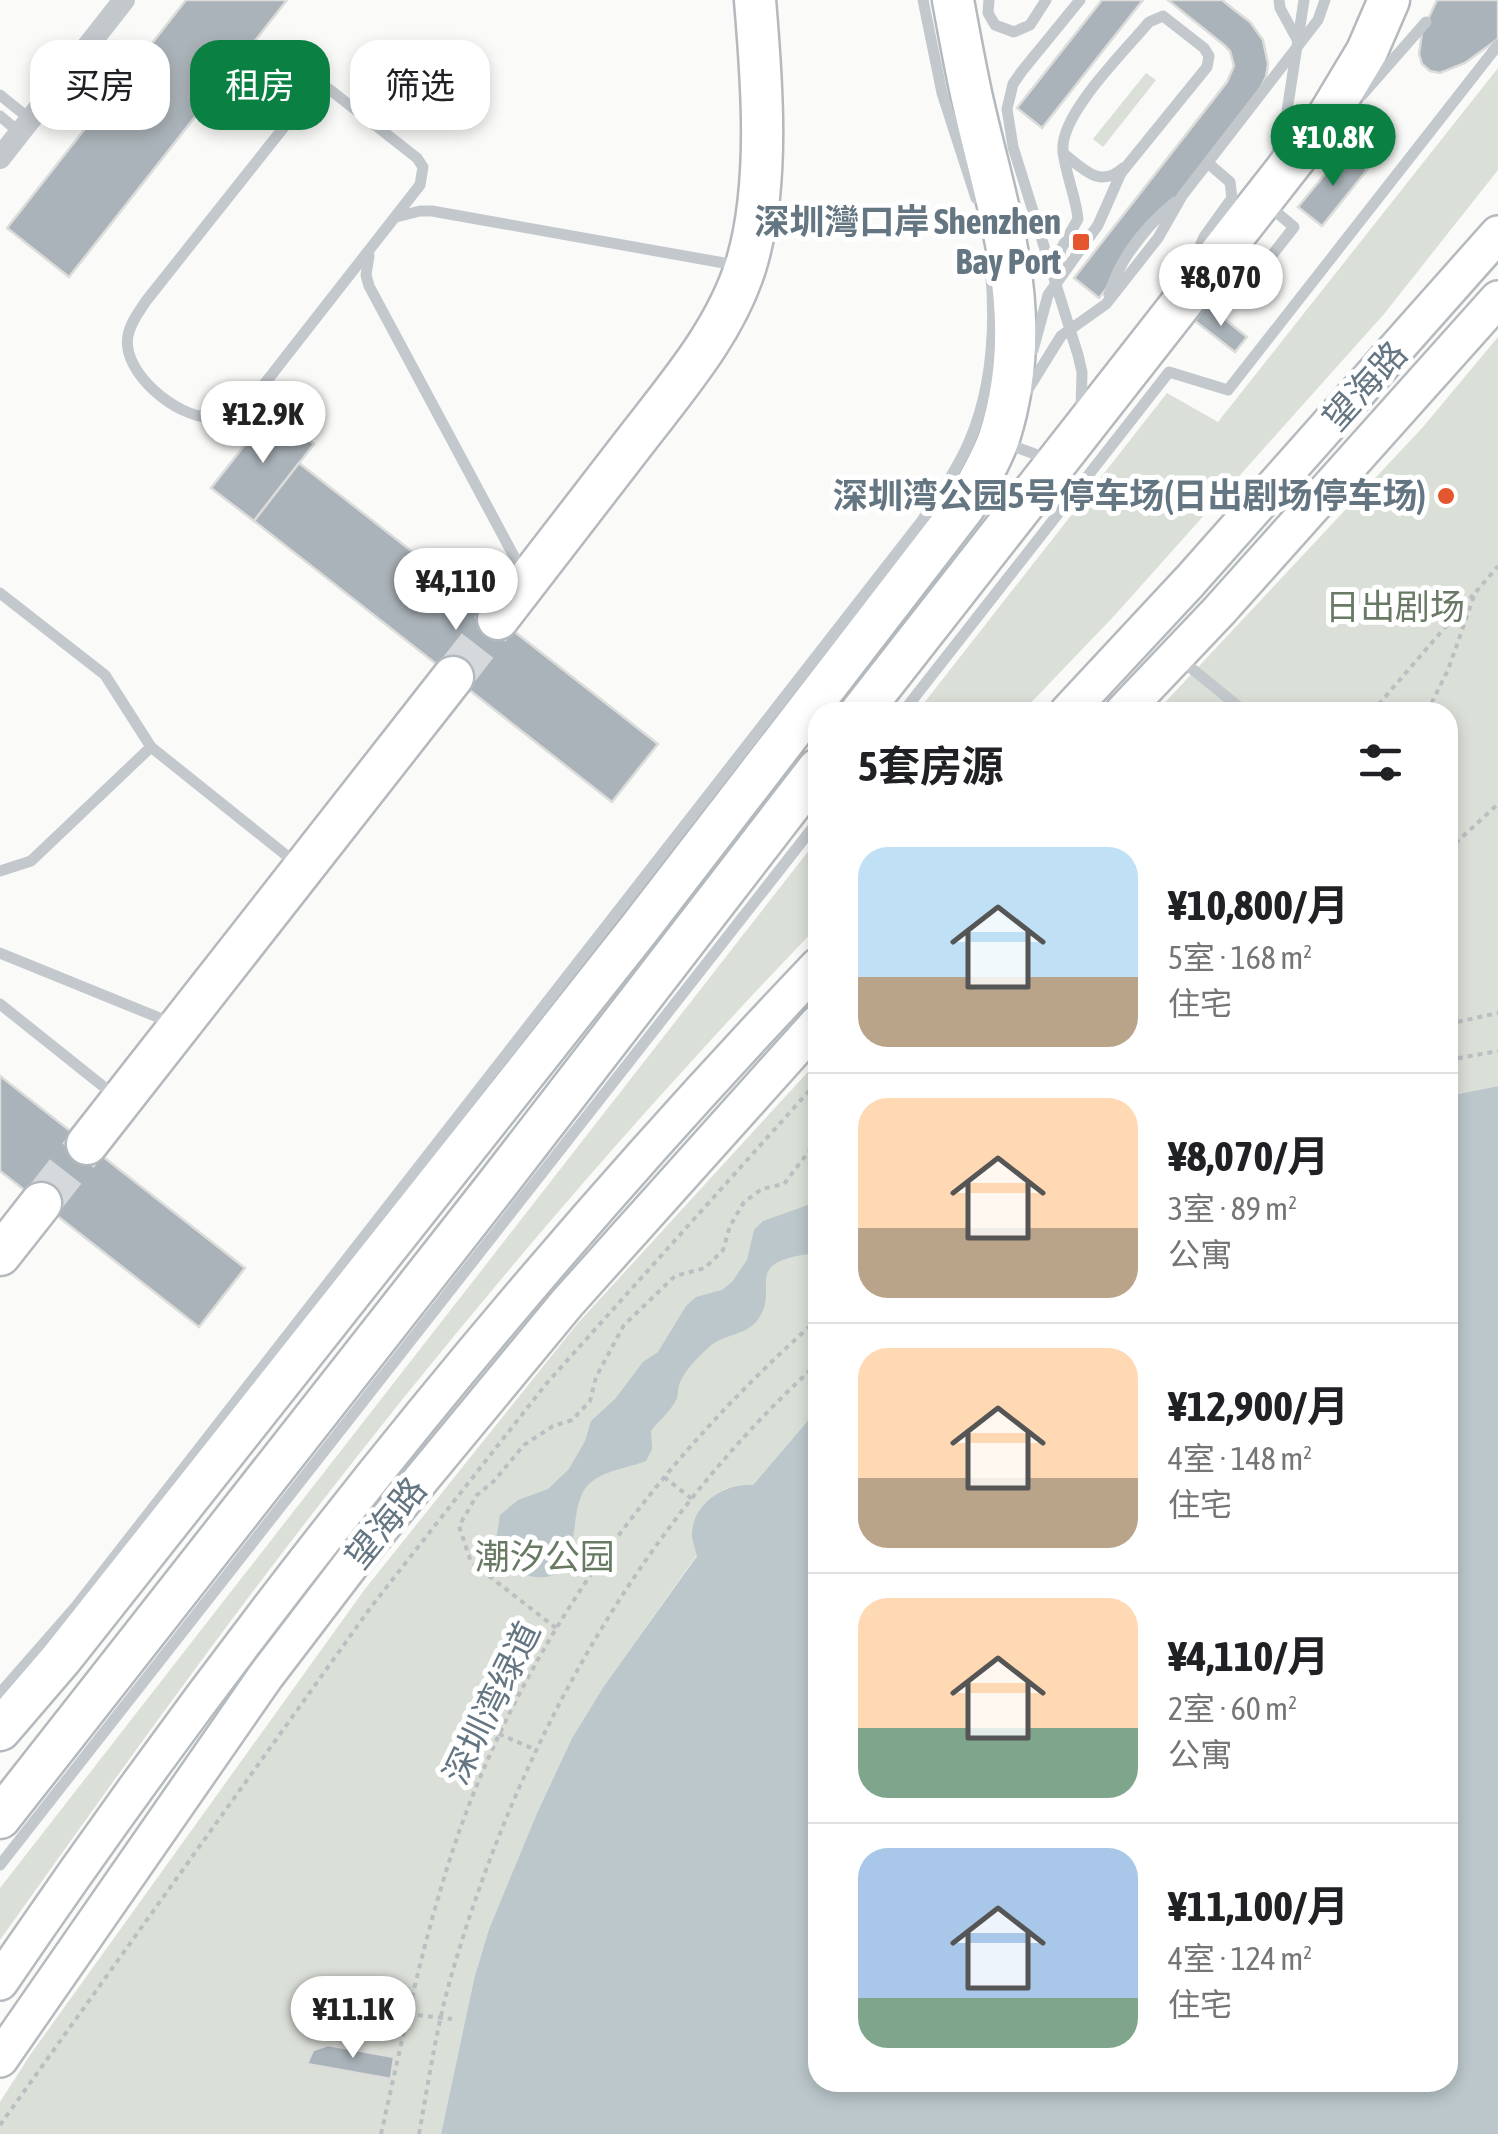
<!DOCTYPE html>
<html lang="zh">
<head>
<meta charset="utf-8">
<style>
  body { margin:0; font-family:"Asap Condensed","Noto Sans SC",sans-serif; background:#f6f6f6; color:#202124; height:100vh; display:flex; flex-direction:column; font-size:38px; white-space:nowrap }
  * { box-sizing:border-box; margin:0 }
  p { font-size:32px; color:#757577 }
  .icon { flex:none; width:55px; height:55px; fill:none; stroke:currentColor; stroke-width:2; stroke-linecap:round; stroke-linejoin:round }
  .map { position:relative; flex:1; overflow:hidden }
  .sheet { position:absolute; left:808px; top:702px; width:650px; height:1390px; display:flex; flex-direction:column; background:#fff; border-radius:30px; box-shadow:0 5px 15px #0003 }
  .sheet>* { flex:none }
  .top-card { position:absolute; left:30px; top:40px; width:628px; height:90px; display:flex; gap:20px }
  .price { position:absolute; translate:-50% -85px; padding:0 22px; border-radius:35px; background:#fff; color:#222; font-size:32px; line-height:65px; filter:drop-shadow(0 2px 5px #0008) }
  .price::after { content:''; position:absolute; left:50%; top:60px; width:30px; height:22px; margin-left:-15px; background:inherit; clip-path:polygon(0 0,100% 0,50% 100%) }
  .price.active { background:#0b8043; color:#fff }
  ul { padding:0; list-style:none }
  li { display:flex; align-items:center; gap:30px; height:250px; padding:0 50px }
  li+li { border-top:2px solid #e0e0e0 }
  li span { display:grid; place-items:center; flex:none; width:280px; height:200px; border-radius:30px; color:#555 }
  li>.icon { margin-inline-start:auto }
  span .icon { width:120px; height:120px; fill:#fffc; stroke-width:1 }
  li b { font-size:42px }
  h2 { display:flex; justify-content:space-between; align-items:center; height:120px; padding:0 50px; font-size:42px }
  .pill { padding:0 35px; border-radius:30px; background:#fff; box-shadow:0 5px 15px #0003; font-size:35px; line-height:90px }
  .pill.active { background:#0b8043; color:#fff }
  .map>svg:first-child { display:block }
  .green { fill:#dadfd7 }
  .water { fill:#bbc7cb }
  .building { fill:#aab3b9; stroke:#dcdcda; stroke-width:2.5 }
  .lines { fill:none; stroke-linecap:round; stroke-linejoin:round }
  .highway-tunnel { stroke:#d5d9db; stroke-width:40; stroke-dasharray:40 20; stroke-linecap:butt }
  .primary-casing { stroke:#b5babe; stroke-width:40 }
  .highway-casing { stroke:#b4b9bd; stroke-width:45 }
  .path { stroke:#bbbfc2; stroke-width:4; stroke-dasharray:5 5; stroke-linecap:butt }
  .lane { stroke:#c3c8cc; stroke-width:11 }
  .street { stroke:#c3c8cc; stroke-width:22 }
  .primary { stroke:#fff; stroke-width:35 }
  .highway { stroke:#fff; stroke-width:40 }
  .poi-dot { fill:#e4572e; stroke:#fff; stroke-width:4 }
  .labels { text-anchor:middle; stroke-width:10; stroke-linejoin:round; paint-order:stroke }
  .poi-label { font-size:35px; font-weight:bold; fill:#657683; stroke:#fff; text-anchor:end }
  .street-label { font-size:35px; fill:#657683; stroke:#fff }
  .park-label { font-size:35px; fill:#687a64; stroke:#fff }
</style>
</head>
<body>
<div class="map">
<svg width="1498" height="2134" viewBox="0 0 1498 2134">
  <rect width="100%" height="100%" fill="#fafaf8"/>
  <g class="green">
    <polygon points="1498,68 1498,170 1384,314 1114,616 1022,712 917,712 1167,393 1218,422"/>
    <polygon points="1146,73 1156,80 1103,147 1093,139"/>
    <polygon points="1498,337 1498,1086 1448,1096 1448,712 1156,712 1423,427"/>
    <path d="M817,840V927C597,1156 393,1401 204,1657C135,1750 68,1845 0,1940V1888Z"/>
    <path d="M817,1062V1410L753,1485C726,1482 695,1501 692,1531C691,1538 695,1548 697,1555L604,1686L572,1738L537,1813L489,1929L474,1979L441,2134H0V2102L30,2055L365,1589L577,1324Z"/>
  </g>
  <g class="water">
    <path d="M1498,1086V2134H441L474,1979L489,1929L537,1813L572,1738L604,1686L697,1556C695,1548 691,1539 692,1531C695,1501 726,1483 753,1485L817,1410L818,2082H1448V1096Z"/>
    <path d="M817,1198V1253C734,1262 785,1289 755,1323C741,1337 722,1334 708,1348C698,1357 683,1372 679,1385C677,1392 679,1394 676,1400C671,1411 658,1421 651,1431L652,1449L646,1461C628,1468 604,1470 589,1484C562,1509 591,1588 529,1576C512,1572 502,1562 495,1547L500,1515L518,1500L548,1489L569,1469L585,1441L591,1421L615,1399L643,1362L658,1352L686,1306L696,1297L722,1290L732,1282L747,1260L754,1230L763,1221L808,1205Z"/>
  </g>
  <g class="building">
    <polygon points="186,0 287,0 69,277 7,228"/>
    <polygon points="1102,0 1143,0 1042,128 1017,108"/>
    <polygon points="1168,0 1222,0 1232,8 1250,22 1263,40 1268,64 1266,77 1255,98 1099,298 1074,278 1227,82 1234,66 1230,51 1224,45"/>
    <polygon points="1437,0 1498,0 1498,39 1465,63 1440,73 1430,71 1422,64 1419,54 1422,32"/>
    <polygon points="1344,151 1367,170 1322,226 1298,207"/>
    <polygon points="1207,305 1247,337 1235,352 1195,321"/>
    <polygon points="272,410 314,444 254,521 211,488"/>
    <polygon points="299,463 658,744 612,802 254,521"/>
    <polygon points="0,1076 245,1268 199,1327 0,1171"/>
    <polygon points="328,2045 394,2057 391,2079 307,2064 313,2050"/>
  </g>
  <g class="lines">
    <g class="highway-tunnel">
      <polyline points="453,677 498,619"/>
      <polyline points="41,1203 87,1144"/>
    </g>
    <g class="primary-casing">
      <g id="primary">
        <polyline points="1068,712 1190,581 1498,234"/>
        <polyline points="1123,712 1219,611 1498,299"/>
        <path d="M0,1982C245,1622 517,1282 818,966"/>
        <polyline points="0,2059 265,1677 352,1563 567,1303 818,1023"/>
      </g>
    </g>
    <g class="highway-casing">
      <g id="highway">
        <path d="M498,619C543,561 588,502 633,444C675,389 725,333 746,265C770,186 762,82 755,0"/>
        <polyline points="861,712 1328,116 1367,51 1389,0"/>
        <polyline points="87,1144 453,677"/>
        <polyline points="0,1255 41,1203"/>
        <path d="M0,1730L61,1659L639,929L965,506C977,484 991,461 999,438C1038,317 998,214 972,98C965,66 959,33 953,0"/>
        <polyline points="0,1818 496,1186 818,769"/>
      </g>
    </g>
    <g class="path">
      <polyline points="1372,712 1473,595"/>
      <polyline points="1427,712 1448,670 1475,593 1498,566"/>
      <polyline points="1448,850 1498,804"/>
      <polyline points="1448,1024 1498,1013"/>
      <polyline points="1448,1060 1498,1051"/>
      <polyline points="664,1477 692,1499"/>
      <polyline points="556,1628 471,1562 459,1526 477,1495 494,1481 524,1445 553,1426 572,1420 590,1401 596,1377 624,1325 675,1276 705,1268 723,1250 730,1226 744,1202 762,1189 784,1184 813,1146 818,1132"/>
      <polyline points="499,1734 534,1749"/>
      <polyline points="408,2014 452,2019"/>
      <polyline points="0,2125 371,1607 546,1384 818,1081"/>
      <path d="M381,2134C404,2032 425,1930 459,1832C530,1632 660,1459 818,1319"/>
      <path d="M419,2134C429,2079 437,2023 453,1970C520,1741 640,1525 818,1363"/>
    </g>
    <g class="lane">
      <polyline points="923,0 942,93 976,198"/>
      <polyline points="989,0 988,13 995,25 1014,32 1030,25 1046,0"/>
      <polyline points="1080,0 1022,71 1013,84 1007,109 1013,147 1078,355 1082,372 1081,410"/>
      <polyline points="1279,0 1280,8 1299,43"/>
      <path d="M329,89L417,158L423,167L420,185L258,392C245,405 230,416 210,417C177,418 121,372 128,336C130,323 139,312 146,301L311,93Z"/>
      <polyline points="0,95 31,120"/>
      <polyline points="1362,95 1426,22"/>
      <polyline points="0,116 20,133"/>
      <path d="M1063,153C1083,169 1100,189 1123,168"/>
      <polyline points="1276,156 1284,131 1304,0"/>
      <polyline points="396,217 420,211 432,211 741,266"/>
      <polyline points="369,256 366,275 369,286 523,573"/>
      <polyline points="1193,263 1204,237 1232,198 1230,182 1209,164"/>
      <polyline points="1222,265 1248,286 1294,227 1269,206"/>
      <path d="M1109,295C1120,257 1145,227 1175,202"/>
      <path d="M1033,350L1048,295L1098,225L1121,173L1207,67L1209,56L1204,48L1163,16L1149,22C1126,50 1060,114 1063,150C1065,174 1076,196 1078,219L1061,249L1056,281"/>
      <polyline points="1022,399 1061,336 1106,304 1158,238 1182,196 1318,20 1325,0"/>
      <polyline points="1002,442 1051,460"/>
      <polyline points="0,593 105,675 151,747 297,864"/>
      <polyline points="1180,659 1239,707"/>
      <polyline points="903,712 1169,372 1228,390 1498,45"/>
      <polyline points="0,871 31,861 151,747"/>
      <polyline points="0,953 172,1023"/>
      <polyline points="0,1004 114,1095"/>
      <path d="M0,1693L77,1605L921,522C938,496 957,470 969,442C993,386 996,324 990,265"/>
      <polyline points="0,1865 818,821"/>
    </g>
    <polyline class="street" points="0,158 124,0"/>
    <use href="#primary" class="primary"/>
    <use href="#highway" class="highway"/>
  </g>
  <g class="poi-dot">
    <rect x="1071" y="232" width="20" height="20" rx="5"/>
    <circle cx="1446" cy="496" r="10"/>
  </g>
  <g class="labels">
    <g class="poi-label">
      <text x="1061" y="234">深圳灣口岸 Shenzhen<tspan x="1061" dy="40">Bay Port</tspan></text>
      <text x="1426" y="508">深圳湾公园5号停车场(日出剧场停车场)</text>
    </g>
    <g class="street-label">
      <text transform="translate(1365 386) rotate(-48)" y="12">望海路</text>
      <text transform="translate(386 1523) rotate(-51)" y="12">望海路</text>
      <text transform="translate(492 1703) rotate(-64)" y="12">深圳湾绿道</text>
    </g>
    <g class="park-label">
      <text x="1395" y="619">日出剧场</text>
      <text x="545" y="1569">潮汐公园</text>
    </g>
  </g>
</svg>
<b class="price active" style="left:1333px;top:189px">¥10.8K</b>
<b class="price" style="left:1221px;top:329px">¥8,070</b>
<b class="price" style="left:263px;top:466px">¥12.9K</b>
<b class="price" style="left:456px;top:633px">¥4,110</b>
<b class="price" style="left:353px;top:2061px">¥11.1K</b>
<div class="top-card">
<a class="pill">买房</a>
<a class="pill active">租房</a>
<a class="pill">筛选</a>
</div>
<section class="sheet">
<h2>5套房源<svg class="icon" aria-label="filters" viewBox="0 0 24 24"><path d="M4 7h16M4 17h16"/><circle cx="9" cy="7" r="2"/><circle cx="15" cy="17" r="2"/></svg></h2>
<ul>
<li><span style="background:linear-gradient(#bfe0f5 65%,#b9a48a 0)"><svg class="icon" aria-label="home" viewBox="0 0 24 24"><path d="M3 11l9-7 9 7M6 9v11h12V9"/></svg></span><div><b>¥10,800/月</b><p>5室 · 168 m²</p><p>住宅</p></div></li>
<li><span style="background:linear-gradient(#ffd9b3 65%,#b9a48a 0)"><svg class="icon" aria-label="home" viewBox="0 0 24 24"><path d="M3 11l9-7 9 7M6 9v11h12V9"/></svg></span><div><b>¥8,070/月</b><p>3室 · 89 m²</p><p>公寓</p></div></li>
<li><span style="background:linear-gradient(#ffd9b3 65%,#b9a48a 0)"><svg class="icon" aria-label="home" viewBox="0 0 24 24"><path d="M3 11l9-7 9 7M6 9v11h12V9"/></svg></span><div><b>¥12,900/月</b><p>4室 · 148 m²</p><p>住宅</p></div></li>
<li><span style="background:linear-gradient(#ffd9b3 65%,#7fa58c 0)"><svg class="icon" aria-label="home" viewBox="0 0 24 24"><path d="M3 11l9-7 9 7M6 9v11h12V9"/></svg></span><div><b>¥4,110/月</b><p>2室 · 60 m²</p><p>公寓</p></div></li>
<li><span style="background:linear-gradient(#a9c7e8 75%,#7fa58c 0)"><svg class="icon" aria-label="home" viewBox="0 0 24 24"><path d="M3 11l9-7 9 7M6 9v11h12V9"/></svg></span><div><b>¥11,100/月</b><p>4室 · 124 m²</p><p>住宅</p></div></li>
</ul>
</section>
</div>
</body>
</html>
